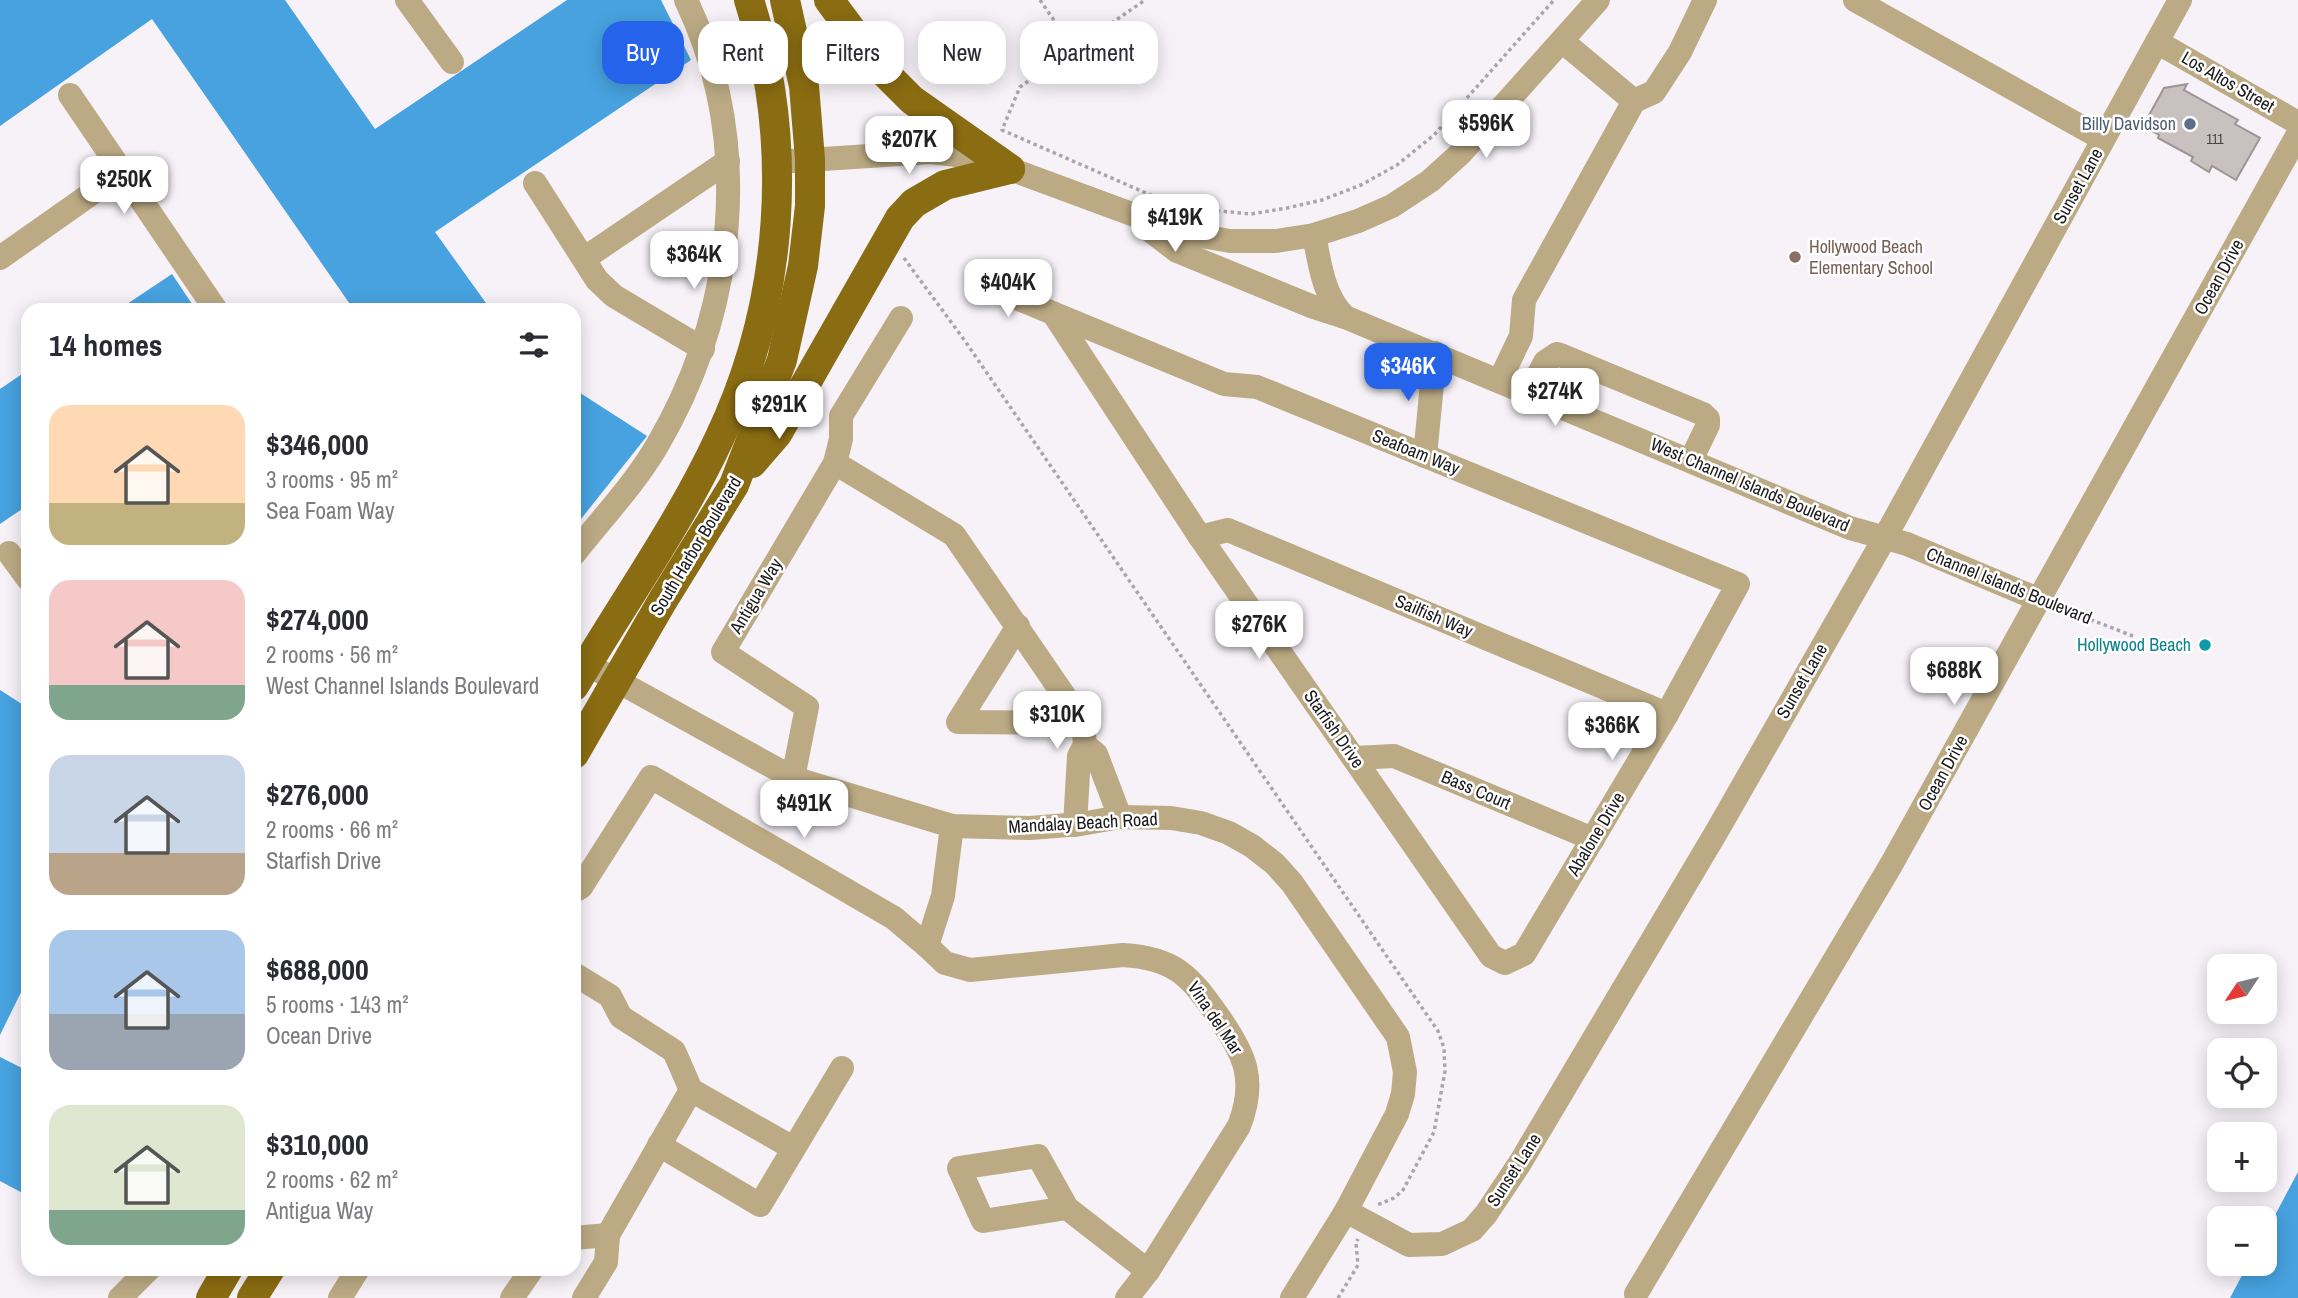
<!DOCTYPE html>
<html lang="en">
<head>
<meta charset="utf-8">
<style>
  body { margin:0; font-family:"Archivo Narrow",sans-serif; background:#f2f2f3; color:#2b2b33; height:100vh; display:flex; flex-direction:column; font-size:26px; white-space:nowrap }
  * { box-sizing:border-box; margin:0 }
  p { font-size:23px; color:#7c7c81 }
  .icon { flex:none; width:38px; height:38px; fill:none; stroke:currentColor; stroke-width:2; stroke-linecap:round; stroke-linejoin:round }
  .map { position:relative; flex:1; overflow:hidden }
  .details { position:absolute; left:21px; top:303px; width:560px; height:973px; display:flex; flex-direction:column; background:#fff; border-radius:21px; box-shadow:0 4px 18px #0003 }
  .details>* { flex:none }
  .top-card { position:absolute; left:602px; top:21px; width:665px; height:63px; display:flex; gap:14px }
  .needle { width:46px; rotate:235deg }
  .controls { position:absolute; left:2207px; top:954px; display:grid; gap:14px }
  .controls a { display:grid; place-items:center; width:70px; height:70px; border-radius:14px; background:#fff; box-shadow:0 4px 18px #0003; font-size:35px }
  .price { position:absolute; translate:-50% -60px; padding:0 16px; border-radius:14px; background:#fff; color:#222; font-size:23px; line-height:46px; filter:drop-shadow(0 2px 4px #0008) }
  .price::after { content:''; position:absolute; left:50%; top:42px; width:21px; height:16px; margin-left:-10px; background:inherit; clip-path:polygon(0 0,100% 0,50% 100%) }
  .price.selected { background:#2563eb; color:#fff }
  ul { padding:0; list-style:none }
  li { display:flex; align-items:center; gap:21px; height:175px; padding:0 28px }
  li span { display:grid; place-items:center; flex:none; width:196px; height:140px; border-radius:21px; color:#555 }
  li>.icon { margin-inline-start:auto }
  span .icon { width:84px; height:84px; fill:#fffc; stroke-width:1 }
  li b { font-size:30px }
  h2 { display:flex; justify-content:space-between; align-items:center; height:84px; padding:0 28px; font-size:30px }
  .pill { padding:0 24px; border-radius:21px; background:#fff; box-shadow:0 4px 18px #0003; font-size:24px; line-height:63px }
  .pill.selected { background:#2563eb; color:#fff }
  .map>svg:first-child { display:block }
  .water { fill:#47a2df }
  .building { fill:#c8c1bf; stroke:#9c9594; stroke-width:2 }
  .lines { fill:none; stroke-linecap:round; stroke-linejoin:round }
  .path { stroke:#a9a6aa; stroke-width:3.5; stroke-dasharray:3.5 3.5; stroke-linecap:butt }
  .minor { stroke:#bbaa84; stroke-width:24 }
  .major { stroke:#8a6c12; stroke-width:30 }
  .service-dot { fill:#5c6f8a; stroke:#fff; stroke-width:2.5 }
  .education-dot { fill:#8d6e63; stroke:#fff; stroke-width:2.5 }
  .culture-dot { fill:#0f9aa8; stroke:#fff; stroke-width:2.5 }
  .labels { text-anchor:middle; stroke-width:5; stroke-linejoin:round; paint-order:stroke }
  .number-label { font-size:14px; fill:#464344 }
  .street-label { font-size:18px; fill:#1a191b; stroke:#fff }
  .service-label { font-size:18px; fill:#4e5e75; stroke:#fff; text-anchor:end }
  .education-label { font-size:18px; fill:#785e54; stroke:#fff; text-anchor:start }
  .culture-label { font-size:18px; fill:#0d838f; stroke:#fff; text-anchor:end }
</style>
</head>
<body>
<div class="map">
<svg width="2298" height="1298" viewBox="0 0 2298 1298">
  <rect width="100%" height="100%" fill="#f6f2f8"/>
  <g class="water">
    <polygon points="0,0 285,0 375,129 567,0 661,0 691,60 435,232 491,310 354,310 152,19 0,126"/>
    <polygon points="172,274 196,310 118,310"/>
    <polygon points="28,370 28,505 0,524 0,389"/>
    <polygon points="574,389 647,436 577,524 574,521"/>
    <polygon points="0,690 28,708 28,978 0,1035"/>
    <polygon points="0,1057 28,1071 28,1196 0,1181"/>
    <polygon points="2298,1172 2298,1298 2230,1298 2248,1264 2264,1264 2265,1234"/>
  </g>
  <polygon class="building" points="2187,84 2184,90 2238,120 2235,124 2260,138 2236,180 2212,166 2209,172 2191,161 2193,157 2158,138 2159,135 2143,126 2164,88"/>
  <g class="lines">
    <g class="path">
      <polyline points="1040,0 1074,49 1145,0"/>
      <polyline points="1074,49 1020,87 1002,130 1155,197 1199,209 1251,214 1287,208 1322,200 1361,185 1397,165 1434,135 1554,0"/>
      <polyline points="904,258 965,341 1438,1031 1444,1048 1445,1071 1434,1132 1403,1190 1394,1198 1377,1205"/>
      <polyline points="2058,607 2133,636"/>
      <polyline points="1338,1298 1358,1265 1356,1243 1358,1239"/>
    </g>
    <g class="minor">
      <polyline points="407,0 452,62"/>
      <polyline points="1855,0 2103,139"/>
      <polyline points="2157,42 2298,123"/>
      <polyline points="70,95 216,310"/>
      <polyline points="1634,101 1654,92 1680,52 1705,0"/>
      <polyline points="777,162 931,152 964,156 1010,169 1183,233 1230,241 1276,241 1314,235 1358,221 1392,206 1430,181 1461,153 1598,0"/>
      <polyline points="535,183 597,280 614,296 703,349"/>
      <polyline points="1147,228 1177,251 1311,306 1345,317"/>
      <path d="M1314,235C1320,264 1323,296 1345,317L1850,528L1907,544L2040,600"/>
      <polyline points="0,258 122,172"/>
      <polyline points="585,258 728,161"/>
      <polyline points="987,279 1014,297 1224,384 1257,387 1738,584 1667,714 1524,954 1505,963 1491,956 1200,537 1053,313"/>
      <polyline points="1500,380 1521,336 1524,300 1634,101 1562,41"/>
      <polyline points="1529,393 1545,362 1557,354 1563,356 1703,414 1708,419 1708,425 1691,460"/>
      <polyline points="1425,456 1435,353"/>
      <polyline points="835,463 954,535 1083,723 1085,745 1096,754 1120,817"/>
      <polyline points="1200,537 1228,530 1667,714"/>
      <polyline points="9,553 28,579"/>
      <path d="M574,554C602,518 635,484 658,444C736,310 754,142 686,0"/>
      <polyline points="1018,626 958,722 1083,723"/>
      <polyline points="574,657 793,778 952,826 1030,828 1081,824 1120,817 1171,818 1201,823 1229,833 1252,846 1275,864 1292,883 1398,1037 1405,1072 1403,1094 1397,1114 1346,1211 1292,1298"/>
      <polyline points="1355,758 1394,756 1593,839"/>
      <polyline points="793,778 807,707 723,652 835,463 841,439 841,416 901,318"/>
      <polyline points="1075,825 1079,756 1085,745"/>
      <path d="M952,826L943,896L927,946L945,963L970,970L1123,955C1175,958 1190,976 1218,1016C1245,1054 1257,1080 1239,1126L1148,1271L1127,1298"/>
      <polyline points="574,891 581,887 651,777 894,918 927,946"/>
      <polyline points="574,974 610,996 621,1017 674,1051 691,1090 608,1235 606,1262 584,1298"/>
      <polyline points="691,1090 793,1148"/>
      <polyline points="659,1145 760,1205 842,1068"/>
      <polyline points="1067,1208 1038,1156 959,1168 983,1221 1067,1208 1148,1271"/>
      <polyline points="1346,1211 1409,1245 1442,1244 1472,1230 1486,1214 1520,1163 1717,831 1884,539 2180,0"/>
      <polyline points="574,1238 608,1235"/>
      <polyline points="1636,1294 1891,865 2298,134"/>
      <polyline points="120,1298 149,1269"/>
      <polyline points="340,1298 358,1269"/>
      <polyline points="512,1298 532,1269"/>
    </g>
    <g class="major">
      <polyline points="829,0 879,67 912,100 1010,169"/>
      <polyline points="752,463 777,434 900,218 914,203 945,185 1010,169"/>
      <path d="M574,686C622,604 679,525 719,439C784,303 795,143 749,0"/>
      <polyline points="574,754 663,600 734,485 782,360 803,266 810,206 810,159 804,86 785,0"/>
      <polyline points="211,1298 228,1269"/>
      <polyline points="252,1298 270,1269"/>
    </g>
  </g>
  <circle class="service-dot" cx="2190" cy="124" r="7"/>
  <circle class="education-dot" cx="1795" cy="257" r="7"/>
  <circle class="culture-dot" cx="2205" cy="645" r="7"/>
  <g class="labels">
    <g class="number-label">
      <text x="2215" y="144">111</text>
    </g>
    <g class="street-label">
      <text transform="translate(2228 82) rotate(30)" y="6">Los Altos Street</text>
      <text transform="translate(2078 186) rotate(-61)" y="6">Sunset Lane</text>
      <text transform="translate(2219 277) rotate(-61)" y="6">Ocean Drive</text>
      <text transform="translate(1416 452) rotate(22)" y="6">Seafoam Way</text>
      <text transform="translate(1750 485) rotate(23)" y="6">West Channel Islands Boulevard</text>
      <text transform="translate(696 546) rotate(-59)" y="6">South Harbor Boulevard</text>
      <text transform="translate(2009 586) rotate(22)" y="6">Channel Islands Boulevard</text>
      <text transform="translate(756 596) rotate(-59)" y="6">Antigua Way</text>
      <text transform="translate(1434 616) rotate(23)" y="6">Sailfish Way</text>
      <text transform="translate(1802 681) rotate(-60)" y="6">Sunset Lane</text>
      <text transform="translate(1334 729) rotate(55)" y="6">Starfish Drive</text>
      <text transform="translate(1943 773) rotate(-61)" y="6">Ocean Drive</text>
      <text transform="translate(1476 790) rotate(23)" y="6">Bass Court</text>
      <text transform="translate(1083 823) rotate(-3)" y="6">Mandalay Beach Road</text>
      <text transform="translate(1596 834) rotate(-59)" y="6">Abalone Drive</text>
      <text transform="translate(1215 1018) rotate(56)" y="6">Vina del Mar</text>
      <text transform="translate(1514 1170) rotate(-57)" y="6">Sunset Lane</text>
    </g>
    <g class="service-label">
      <text x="2176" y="130">Billy Davidson</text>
    </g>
    <g class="education-label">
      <text x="1809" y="253">Hollywood Beach<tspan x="1809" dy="21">Elementary School</tspan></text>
    </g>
    <g class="culture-label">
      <text x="2191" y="651">Hollywood Beach</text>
    </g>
  </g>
</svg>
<div class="controls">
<a><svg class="needle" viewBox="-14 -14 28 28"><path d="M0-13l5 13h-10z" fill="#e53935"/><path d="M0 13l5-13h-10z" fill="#7c7c81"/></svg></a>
<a><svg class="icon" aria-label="locate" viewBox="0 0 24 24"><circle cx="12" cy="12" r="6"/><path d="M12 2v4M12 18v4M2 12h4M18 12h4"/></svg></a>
<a>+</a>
<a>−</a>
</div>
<b class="price" style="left:1486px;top:160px">$596K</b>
<b class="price" style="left:909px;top:176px">$207K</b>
<b class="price" style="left:124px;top:216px">$250K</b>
<b class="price" style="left:1175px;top:254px">$419K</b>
<b class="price" style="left:694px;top:291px">$364K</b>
<b class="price" style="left:1008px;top:319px">$404K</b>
<b class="price selected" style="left:1408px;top:403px">$346K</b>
<b class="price" style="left:1555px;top:428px">$274K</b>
<b class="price" style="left:779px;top:441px">$291K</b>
<b class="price" style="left:1259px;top:661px">$276K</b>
<b class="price" style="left:1954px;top:707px">$688K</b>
<b class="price" style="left:1057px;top:751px">$310K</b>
<b class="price" style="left:1612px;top:762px">$366K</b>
<b class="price" style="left:804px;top:840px">$491K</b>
<div class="top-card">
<a class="pill selected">Buy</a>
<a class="pill">Rent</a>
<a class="pill">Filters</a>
<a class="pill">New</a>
<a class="pill">Apartment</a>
</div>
<section class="details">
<h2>14 homes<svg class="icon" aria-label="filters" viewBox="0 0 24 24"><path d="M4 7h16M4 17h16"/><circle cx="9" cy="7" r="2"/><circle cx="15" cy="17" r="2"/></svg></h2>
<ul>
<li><span style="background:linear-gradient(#ffd9b3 70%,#c2b280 0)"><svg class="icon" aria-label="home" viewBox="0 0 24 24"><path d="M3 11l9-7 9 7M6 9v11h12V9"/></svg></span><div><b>$346,000</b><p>3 rooms · 95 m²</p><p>Sea Foam Way</p></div></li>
<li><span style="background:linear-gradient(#f6c9c9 75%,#7fa58c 0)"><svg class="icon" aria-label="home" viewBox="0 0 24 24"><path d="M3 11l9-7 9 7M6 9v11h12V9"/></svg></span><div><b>$274,000</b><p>2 rooms · 56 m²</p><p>West Channel Islands Boulevard</p></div></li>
<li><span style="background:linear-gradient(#c9d6e8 70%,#b9a48a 0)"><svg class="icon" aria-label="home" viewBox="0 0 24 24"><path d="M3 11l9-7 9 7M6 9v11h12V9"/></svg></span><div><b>$276,000</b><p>2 rooms · 66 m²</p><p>Starfish Drive</p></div></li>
<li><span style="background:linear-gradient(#a9c7e8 60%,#9aa5b1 0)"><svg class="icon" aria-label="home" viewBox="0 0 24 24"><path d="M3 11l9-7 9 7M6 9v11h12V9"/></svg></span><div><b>$688,000</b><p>5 rooms · 143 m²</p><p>Ocean Drive</p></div></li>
<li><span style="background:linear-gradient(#dfe7d0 75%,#7fa58c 0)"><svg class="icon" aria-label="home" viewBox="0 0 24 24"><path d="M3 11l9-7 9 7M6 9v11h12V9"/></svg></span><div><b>$310,000</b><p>2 rooms · 62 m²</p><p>Antigua Way</p></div></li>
</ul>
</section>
</div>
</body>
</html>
